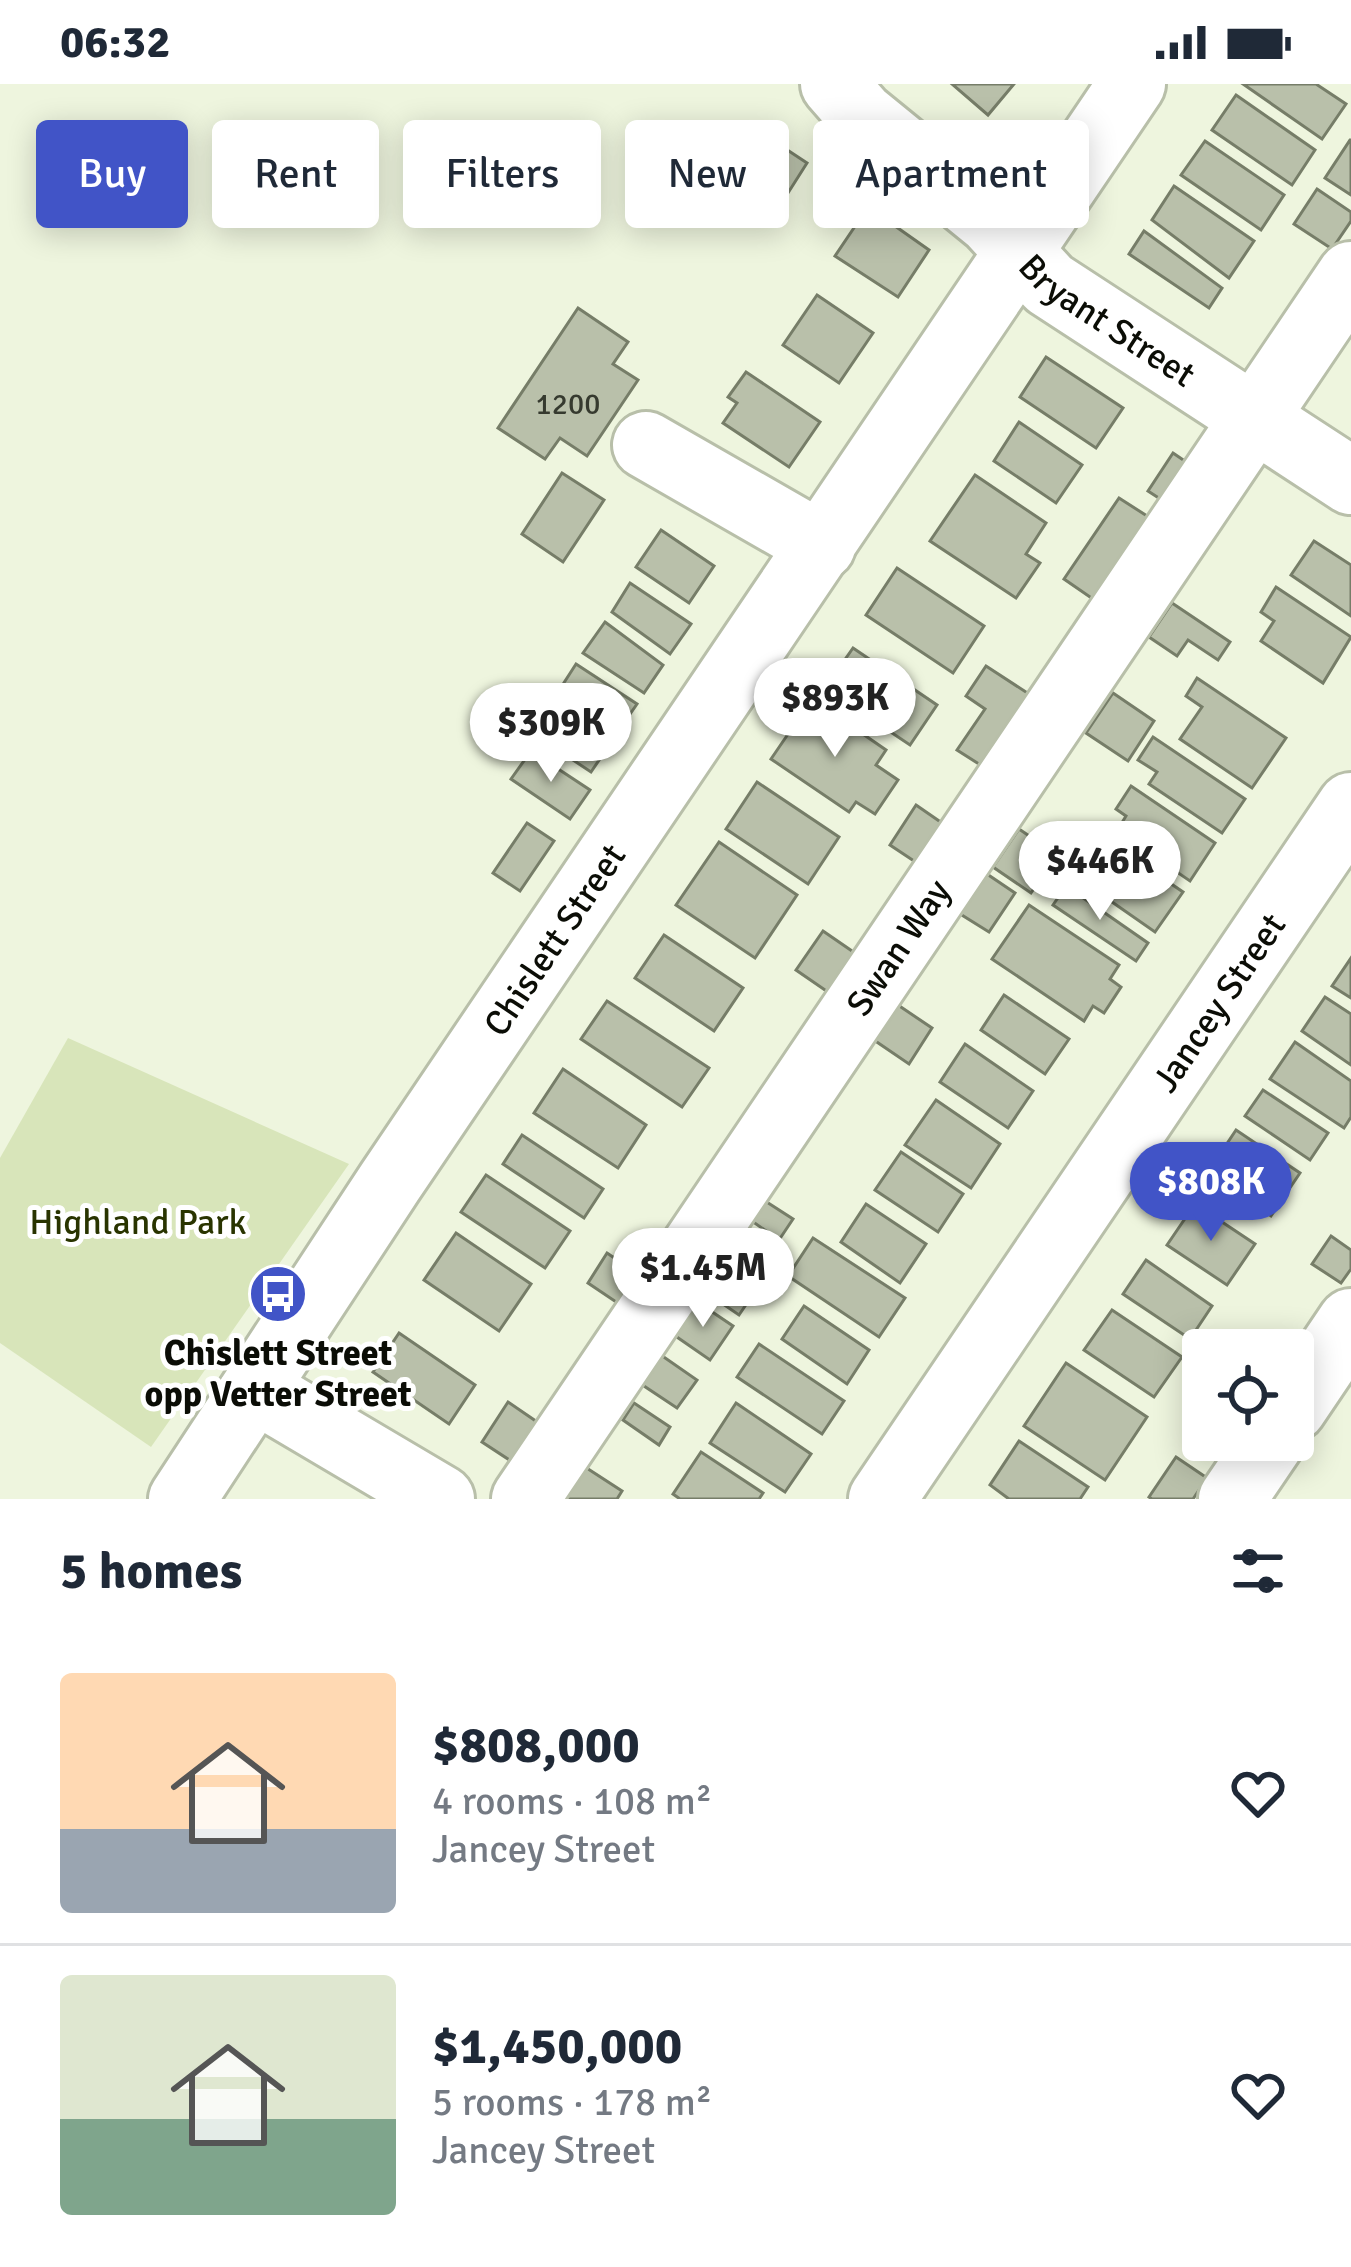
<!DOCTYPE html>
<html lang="en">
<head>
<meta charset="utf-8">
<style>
  body { margin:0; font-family:Signika,sans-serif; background:#f6f6f7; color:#1f2937; height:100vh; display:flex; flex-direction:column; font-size:45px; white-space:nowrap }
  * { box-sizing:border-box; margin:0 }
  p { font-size:39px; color:#747a83 }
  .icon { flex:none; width:66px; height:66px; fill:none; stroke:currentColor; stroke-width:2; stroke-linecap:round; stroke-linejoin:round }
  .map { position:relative; height:1415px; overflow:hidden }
  .side { display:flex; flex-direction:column; background:#fff; flex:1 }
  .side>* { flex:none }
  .hud { position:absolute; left:36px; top:36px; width:1281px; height:108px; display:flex; gap:24px }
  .tools { position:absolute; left:1182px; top:1245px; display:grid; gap:24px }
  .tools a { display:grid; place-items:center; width:132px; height:132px; border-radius:12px; background:#fff; box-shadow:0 6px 30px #0003; font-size:60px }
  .price { position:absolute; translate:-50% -102px; padding:0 27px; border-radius:42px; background:#fff; color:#222; font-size:39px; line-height:78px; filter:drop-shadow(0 3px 6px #0008) }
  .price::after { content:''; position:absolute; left:50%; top:72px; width:36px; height:27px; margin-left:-18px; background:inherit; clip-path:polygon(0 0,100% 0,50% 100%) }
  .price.selected { background:#4154c7; color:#fff }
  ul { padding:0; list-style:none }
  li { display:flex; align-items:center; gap:36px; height:300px; padding:0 60px }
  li+li { border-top:3px solid #e0e1e3 }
  li span { display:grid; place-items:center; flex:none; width:336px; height:240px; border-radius:12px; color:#555 }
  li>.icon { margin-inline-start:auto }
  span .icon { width:144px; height:144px; fill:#fffc; stroke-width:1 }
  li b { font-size:51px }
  h2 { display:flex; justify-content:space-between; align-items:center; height:144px; padding:0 60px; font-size:51px }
  .pill { padding:0 42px; border-radius:12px; background:#fff; box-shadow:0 6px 30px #0003; font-size:42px; line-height:108px }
  .pill.selected { background:#4154c7; color:#fff }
  .status { display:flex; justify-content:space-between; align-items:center; height:84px; padding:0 60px; background:#fff; direction:ltr }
  .status svg { height:33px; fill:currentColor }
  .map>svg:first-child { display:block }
  .green { fill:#d8e5ba }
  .building { fill:#b9c0aa; stroke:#767d68; stroke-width:3 }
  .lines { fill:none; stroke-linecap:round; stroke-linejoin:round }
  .minor-casing { stroke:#b8bfa9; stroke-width:72 }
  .minor { stroke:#fff; stroke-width:66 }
  .labels { text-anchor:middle; stroke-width:10; stroke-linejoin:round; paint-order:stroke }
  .number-label { font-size:30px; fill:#363a2f }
  .street-label { font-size:36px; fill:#0b0d06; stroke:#fff }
  .park-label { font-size:36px; fill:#293400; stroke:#fff }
  .poi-label { font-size:36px; font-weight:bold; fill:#0b0d06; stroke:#fff }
</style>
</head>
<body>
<div class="status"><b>06:32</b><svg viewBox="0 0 49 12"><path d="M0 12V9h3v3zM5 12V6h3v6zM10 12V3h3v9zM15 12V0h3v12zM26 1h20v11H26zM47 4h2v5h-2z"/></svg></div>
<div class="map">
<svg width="1351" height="1415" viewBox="0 0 1351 1415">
  <rect width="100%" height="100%" fill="#eef5de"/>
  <polygon class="green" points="68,954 349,1080 151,1363 0,1259 0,1074"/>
  <g class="building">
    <polygon points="952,0 1014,0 988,31"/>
    <polygon points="1243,0 1316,0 1346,20 1322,55"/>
    <polygon points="1236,11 1315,66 1292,101 1212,46"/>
    <polygon points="760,48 807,79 781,120 733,88"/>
    <polygon points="1350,56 1351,56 1351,111 1325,94"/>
    <polygon points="1205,57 1284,111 1261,146 1181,91"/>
    <polygon points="1174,102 1254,157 1229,194 1152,136"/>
    <polygon points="1317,105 1351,128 1351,137 1332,165 1294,140"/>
    <polygon points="868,123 929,166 898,213 835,172"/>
    <polygon points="1144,147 1222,204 1209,224 1129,170"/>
    <polygon points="817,211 873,249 839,299 783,261"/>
    <polygon points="578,224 628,258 613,280 638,296 587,372 560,354 545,375 498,344"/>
    <polygon points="1046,273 1123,324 1096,364 1020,313"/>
    <polygon points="746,288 820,338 789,383 723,339 737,319 728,313"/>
    <polygon points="1019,338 1082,381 1056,419 994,377"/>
    <polygon points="1173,369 1195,384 1171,422 1148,407"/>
    <polygon points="562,389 604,416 563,478 522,450"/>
    <polygon points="975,391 1046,439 1026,470 1040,479 1016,514 930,457"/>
    <polygon points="1119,414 1158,439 1103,522 1064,495"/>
    <polygon points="661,446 714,482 689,519 636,483"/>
    <polygon points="1314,457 1351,481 1351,532 1291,491"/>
    <polygon points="897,484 984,542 953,589 866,531"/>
    <polygon points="630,499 691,540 670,570 612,528"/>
    <polygon points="1276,503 1351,553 1323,599 1261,557 1274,537 1261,528"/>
    <polygon points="1172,519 1230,558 1218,576 1188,556 1177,572 1149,553"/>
    <polygon points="605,538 663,581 644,609 583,569"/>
    <polygon points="853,564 937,621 910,661 825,604"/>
    <polygon points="576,580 637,620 617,649 558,608"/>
    <polygon points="986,582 1032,612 993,689 957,666 985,625 966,612"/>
    <polygon points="1197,594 1286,654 1252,704 1180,655 1202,623 1186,612"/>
    <polygon points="1113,609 1154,637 1128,677 1086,649"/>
    <polygon points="812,615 886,666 876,681 898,696 875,730 856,718 849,728 771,675"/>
    <polygon points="551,618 610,660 591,688 531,648"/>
    <polygon points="1153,653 1245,715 1222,749 1149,700 1157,688 1138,676"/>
    <polygon points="531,667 590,706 570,735 511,695"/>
    <polygon points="757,698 839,753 808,800 726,745"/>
    <polygon points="1131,702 1215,759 1190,797 1117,747 1126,732 1116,725"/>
    <polygon points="916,721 955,748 929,787 890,761"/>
    <polygon points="527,739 554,757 520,807 493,789"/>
    <polygon points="1019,745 1057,771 1031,809 993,783"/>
    <polygon points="1095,748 1183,808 1155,848 1082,797 1093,781 1079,771"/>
    <polygon points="719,758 797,811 755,874 676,821"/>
    <polygon points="984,788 1015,809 989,848 957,828"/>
    <polygon points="1066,802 1148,859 1136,877 1053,821"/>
    <polygon points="1029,821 1119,881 1110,895 1121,903 1104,929 1093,922 1084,937 992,875"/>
    <polygon points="823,847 865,876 838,915 796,886"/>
    <polygon points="664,851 743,904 714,947 635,894"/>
    <polygon points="1351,874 1351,914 1332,902"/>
    <polygon points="1004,911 1069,955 1045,990 981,946"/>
    <polygon points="1325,913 1351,930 1351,981 1302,947"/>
    <polygon points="607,917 709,984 682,1023 581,955"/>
    <polygon points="895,919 932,944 909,980 871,954"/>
    <polygon points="1295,958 1351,997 1351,1033 1344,1044 1270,995"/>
    <polygon points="965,960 1033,1007 1008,1044 940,998"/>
    <polygon points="563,985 646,1041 618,1084 534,1029"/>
    <polygon points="1263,1006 1328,1049 1310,1076 1245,1032"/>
    <polygon points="936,1016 1000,1060 971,1104 905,1061"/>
    <polygon points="1236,1046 1300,1089 1271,1132 1208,1088"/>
    <polygon points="522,1051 603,1105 584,1134 503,1080"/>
    <polygon points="901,1068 963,1110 938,1148 875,1106"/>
    <polygon points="486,1091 570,1147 545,1184 461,1128"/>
    <polygon points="762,1115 793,1135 779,1156 749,1135"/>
    <polygon points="866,1120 926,1160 900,1199 841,1158"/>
    <polygon points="1195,1120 1255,1160 1227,1201 1167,1161"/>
    <polygon points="456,1149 531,1200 499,1247 424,1196"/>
    <polygon points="1331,1152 1351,1166 1351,1185 1341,1199 1312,1180"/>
    <polygon points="813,1154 905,1214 879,1253 788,1192"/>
    <polygon points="607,1169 647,1196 628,1226 588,1199"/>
    <polygon points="1146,1176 1212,1222 1190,1255 1123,1210"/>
    <polygon points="728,1178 760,1200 739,1231 707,1209"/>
    <polygon points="696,1217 733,1242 710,1276 674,1251"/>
    <polygon points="804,1222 869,1266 847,1300 782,1255"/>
    <polygon points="1112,1226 1182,1273 1154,1313 1084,1266"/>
    <polygon points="399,1249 475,1301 449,1340 373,1288"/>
    <polygon points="759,1260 844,1317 822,1350 737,1293"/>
    <polygon points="658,1269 697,1296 677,1324 638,1298"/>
    <polygon points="1066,1279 1147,1333 1105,1396 1024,1342"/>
    <polygon points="508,1318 543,1342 517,1381 482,1358"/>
    <polygon points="634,1319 670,1343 659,1361 623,1336"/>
    <polygon points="736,1319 811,1370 785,1408 710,1359"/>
    <polygon points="1203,1328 1203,1356 1226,1356 1216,1371 1187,1351"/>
    <polygon points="1019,1357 1088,1403 1080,1415 1009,1415 990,1401"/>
    <polygon points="701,1368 763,1409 759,1415 680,1415 673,1410"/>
    <polygon points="1176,1373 1207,1394 1193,1415 1152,1415 1149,1413"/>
    <polygon points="582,1381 622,1407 617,1415 560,1415"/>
  </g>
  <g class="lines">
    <g class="minor-casing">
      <g id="minor">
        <path id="s1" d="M834,0L861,31L991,137L1049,200L1351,397"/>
        <polyline points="646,361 822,462"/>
        <polyline points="255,1305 441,1415"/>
        <polyline points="1293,1324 1351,1238"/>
        <path id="s2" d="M182,1415L390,1098L1132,0"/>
        <path id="s3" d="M525,1415L1351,191"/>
        <path id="s4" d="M882,1415L1351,722"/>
        <polyline points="1232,1415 1272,1356"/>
      </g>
    </g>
    <use href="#minor" class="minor"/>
  </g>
  <defs>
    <g id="bus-disc" transform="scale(3)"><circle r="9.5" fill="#4154c7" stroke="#fff"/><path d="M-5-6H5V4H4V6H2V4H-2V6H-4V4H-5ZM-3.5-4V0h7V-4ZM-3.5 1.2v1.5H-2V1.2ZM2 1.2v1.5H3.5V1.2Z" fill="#fff"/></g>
  </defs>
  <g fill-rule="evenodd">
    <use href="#bus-disc" x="278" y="1210"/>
  </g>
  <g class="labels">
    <g class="number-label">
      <text x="568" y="330">1200</text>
    </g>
    <g class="street-label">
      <text dy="13" stroke="none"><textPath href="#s1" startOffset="363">Bryant Street</textPath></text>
      <text dy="13" stroke="none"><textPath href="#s2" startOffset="672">Chislett Street</textPath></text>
      <text dy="13" stroke="none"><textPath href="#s3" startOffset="666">Swan Way</textPath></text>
      <text dy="13" stroke="none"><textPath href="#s4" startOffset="600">Jancey Street</textPath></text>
    </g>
    <g class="park-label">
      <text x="138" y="1150">Highland Park</text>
    </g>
    <g class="poi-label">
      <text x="278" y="1281">Chislett Street<tspan x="278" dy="41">opp Vetter Street</tspan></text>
    </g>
  </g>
</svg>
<div class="tools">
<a><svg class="icon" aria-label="locate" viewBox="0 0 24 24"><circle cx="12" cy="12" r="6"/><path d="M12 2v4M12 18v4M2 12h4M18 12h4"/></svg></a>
</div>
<b class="price" style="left:835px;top:676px">$893K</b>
<b class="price" style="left:551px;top:701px">$309K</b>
<b class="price" style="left:1100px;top:839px">$446K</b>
<b class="price selected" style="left:1211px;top:1160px">$808K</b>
<b class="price" style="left:703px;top:1246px">$1.45M</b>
<div class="hud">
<a class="pill selected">Buy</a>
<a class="pill">Rent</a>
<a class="pill">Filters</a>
<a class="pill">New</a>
<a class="pill">Apartment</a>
</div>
</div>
<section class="side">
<h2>5 homes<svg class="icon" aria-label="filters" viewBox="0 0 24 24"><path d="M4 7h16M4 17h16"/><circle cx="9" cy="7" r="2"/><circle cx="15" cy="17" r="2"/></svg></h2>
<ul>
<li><span style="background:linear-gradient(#ffd9b3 65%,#9aa5b1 0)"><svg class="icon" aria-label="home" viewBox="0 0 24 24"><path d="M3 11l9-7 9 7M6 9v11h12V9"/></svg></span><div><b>$808,000</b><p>4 rooms · 108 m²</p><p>Jancey Street</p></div><svg class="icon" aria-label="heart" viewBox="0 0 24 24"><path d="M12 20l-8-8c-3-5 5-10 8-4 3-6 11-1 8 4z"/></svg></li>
<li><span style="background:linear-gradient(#dfe7d0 60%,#7fa58c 0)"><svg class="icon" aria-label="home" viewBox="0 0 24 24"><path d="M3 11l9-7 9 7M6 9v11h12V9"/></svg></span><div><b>$1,450,000</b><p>5 rooms · 178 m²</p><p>Jancey Street</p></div><svg class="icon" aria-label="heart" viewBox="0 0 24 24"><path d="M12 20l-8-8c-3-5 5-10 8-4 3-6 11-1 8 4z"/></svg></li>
</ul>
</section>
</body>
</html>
